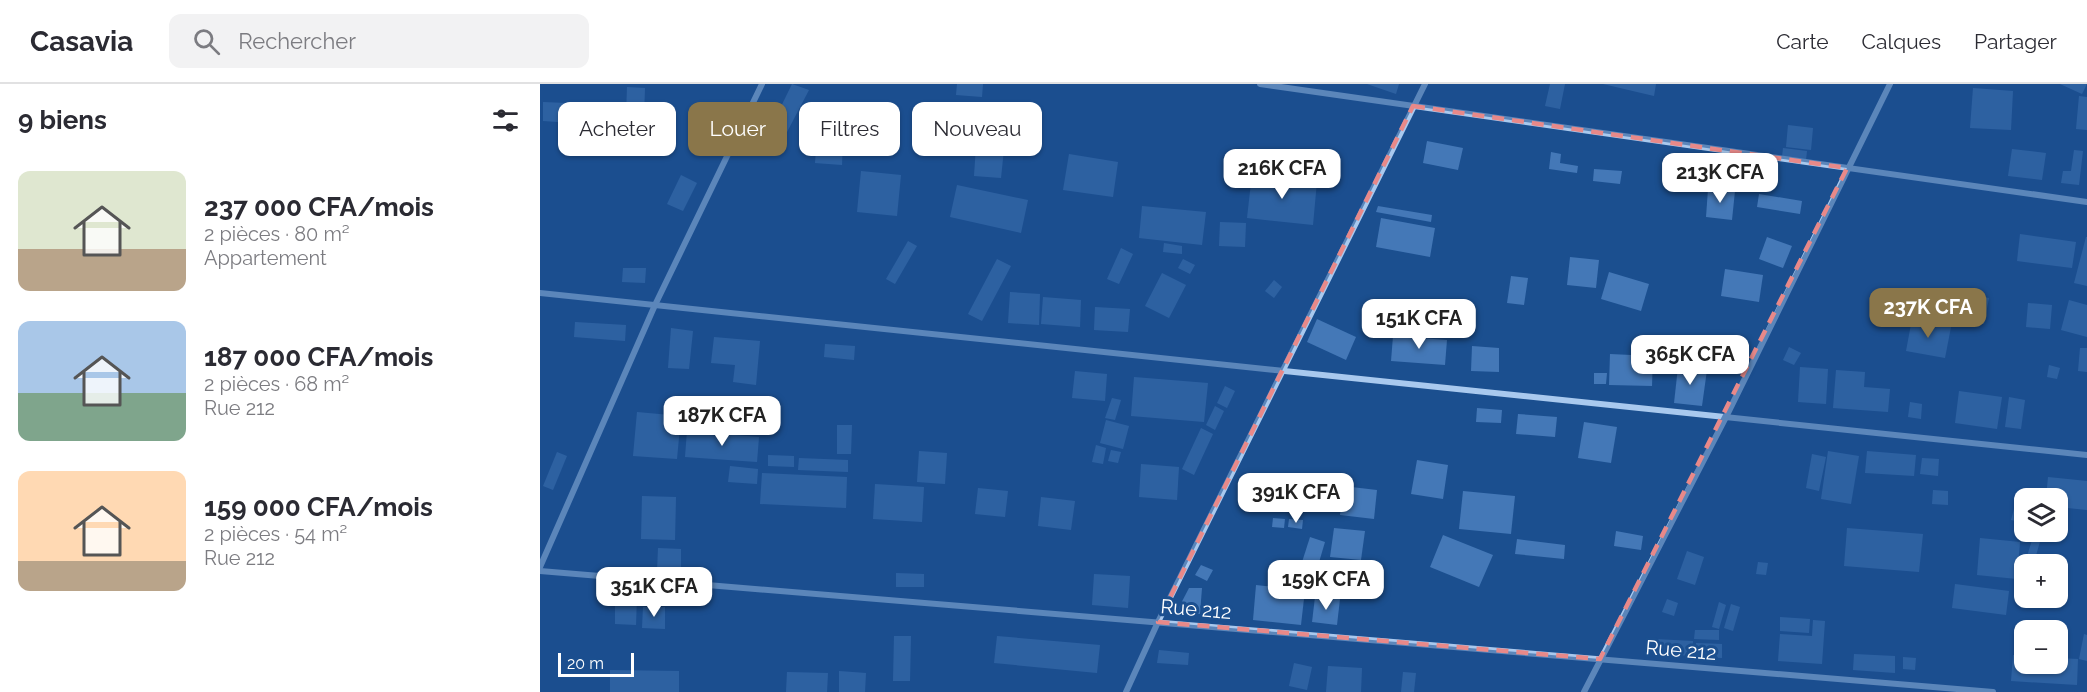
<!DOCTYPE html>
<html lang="fr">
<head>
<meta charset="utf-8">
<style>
  body { margin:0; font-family:Raleway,sans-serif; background:#f2f2f3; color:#2b2b33; height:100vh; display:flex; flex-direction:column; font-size:22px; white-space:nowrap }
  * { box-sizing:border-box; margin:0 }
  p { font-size:20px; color:#7c7c81 }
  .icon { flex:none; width:33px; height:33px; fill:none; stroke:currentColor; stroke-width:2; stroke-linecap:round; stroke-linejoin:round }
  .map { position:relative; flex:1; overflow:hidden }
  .side { display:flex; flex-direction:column; background:#fff; width:540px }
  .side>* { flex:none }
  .banner { position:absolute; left:18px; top:18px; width:570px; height:54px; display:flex; gap:12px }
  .controls { position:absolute; left:1474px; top:404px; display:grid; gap:12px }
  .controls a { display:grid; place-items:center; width:54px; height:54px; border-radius:12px; background:#fff; box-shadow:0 2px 4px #0004; font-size:30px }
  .scale { position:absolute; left:18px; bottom:15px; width:76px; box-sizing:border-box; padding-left:6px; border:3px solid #fff; border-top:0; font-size:16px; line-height:21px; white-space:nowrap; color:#fff; -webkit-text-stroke:4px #1b4f8f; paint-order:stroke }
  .price { position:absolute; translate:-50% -51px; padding:0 14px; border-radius:12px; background:#fff; color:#222; font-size:20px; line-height:39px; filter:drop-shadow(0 2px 3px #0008) }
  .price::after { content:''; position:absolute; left:50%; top:36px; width:18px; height:14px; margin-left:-9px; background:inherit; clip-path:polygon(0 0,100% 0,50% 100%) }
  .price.current { background:#8a764a; color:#fff }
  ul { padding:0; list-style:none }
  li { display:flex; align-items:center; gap:18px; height:150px; padding:0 18px }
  li span { display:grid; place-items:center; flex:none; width:168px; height:120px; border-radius:12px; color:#555 }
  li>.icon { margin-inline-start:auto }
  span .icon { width:72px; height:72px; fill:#fffc; stroke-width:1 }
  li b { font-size:26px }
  h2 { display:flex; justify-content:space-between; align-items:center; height:72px; padding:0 18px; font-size:26px }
  .pill { padding:0 21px; border-radius:12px; background:#fff; box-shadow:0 2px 4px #0004; font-size:21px; line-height:54px }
  .pill.current { background:#8a764a; color:#fff }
  header { display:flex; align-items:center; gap:36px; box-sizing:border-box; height:84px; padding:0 30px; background:#fff; border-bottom:2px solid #e1e1e2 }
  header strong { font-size:28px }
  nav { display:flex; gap:33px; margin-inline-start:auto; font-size:21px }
  .search { width:420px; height:54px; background:#f2f2f3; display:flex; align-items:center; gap:15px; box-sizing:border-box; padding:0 21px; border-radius:12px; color:#7c7c81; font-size:22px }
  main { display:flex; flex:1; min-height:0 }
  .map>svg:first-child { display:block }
  .building { fill:#4478b7 }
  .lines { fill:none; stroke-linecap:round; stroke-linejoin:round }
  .street { stroke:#a9c9ee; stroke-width:6 }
  .marked { fill:none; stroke:#e88989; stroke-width:4.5; stroke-dasharray:12 8; stroke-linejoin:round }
  .labels { text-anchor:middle; stroke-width:6; stroke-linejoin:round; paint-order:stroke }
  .street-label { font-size:20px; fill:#fff; stroke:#1b4f8f }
</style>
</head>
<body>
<header>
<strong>Casavia</strong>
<div class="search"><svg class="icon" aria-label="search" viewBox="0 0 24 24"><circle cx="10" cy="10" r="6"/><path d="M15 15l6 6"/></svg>Rechercher</div>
<nav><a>Carte</a><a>Calques</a><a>Partager</a></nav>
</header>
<main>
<section class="side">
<h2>9 biens<svg class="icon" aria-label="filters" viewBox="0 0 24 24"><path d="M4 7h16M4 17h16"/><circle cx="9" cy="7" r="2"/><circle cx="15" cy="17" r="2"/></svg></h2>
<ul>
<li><span style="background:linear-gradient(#dfe7d0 65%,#b9a48a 0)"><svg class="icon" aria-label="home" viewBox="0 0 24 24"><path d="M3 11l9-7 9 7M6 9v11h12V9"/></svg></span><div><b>237 000 CFA/mois</b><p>2 pièces · 80 m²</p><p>Appartement</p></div></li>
<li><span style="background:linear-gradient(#a9c7e8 60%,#7fa58c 0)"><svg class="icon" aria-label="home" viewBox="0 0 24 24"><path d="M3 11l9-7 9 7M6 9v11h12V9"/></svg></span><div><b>187 000 CFA/mois</b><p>2 pièces · 68 m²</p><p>Rue 212</p></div></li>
<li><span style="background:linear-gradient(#ffd9b3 75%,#b9a48a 0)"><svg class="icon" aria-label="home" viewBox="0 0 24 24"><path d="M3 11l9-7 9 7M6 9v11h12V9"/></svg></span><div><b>159 000 CFA/mois</b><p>2 pièces · 54 m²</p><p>Rue 212</p></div></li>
</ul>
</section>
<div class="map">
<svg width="1547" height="608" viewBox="0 0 1547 608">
  <rect width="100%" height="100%" fill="#1b4f8f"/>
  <g class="building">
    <polygon points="252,0 269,6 246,50 231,43"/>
    <polygon points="417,0 443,0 442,13 416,11"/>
    <polygon points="827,0 859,0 856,10"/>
    <polygon points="1010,0 1025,0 1020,25 1005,22"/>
    <polygon points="1063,0 1116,0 1114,12"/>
    <polygon points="1520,0 1547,0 1542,10"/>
    <polygon points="87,3 105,4 104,33 86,32"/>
    <polygon points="1433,4 1473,7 1471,46 1430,44"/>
    <polygon points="1539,12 1547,13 1547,46 1536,45"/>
    <polygon points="3,18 49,20 48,40 3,37"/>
    <polygon points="73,35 100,37 99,48 72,46"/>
    <polygon points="1248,41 1273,44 1271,66 1246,63"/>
    <polygon points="277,52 303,54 302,81 275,79"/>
    <polygon points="887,57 923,64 918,86 883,79"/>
    <polygon points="436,62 464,65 461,94 434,92"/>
    <polygon points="1243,64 1267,67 1266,76 1242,73"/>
    <polygon points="1472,65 1506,69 1502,96 1468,92"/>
    <polygon points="1534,66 1543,67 1539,101 1521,99 1523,87 1531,87"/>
    <polygon points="1011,68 1021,70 1020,79 1038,82 1037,89 1009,85"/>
    <polygon points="529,70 578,78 573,113 523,106"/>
    <polygon points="1054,85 1082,87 1080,100 1053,97"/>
    <polygon points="321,87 361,91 357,132 317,128"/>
    <polygon points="712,90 777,97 773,141 707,134"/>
    <polygon points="141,91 157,99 143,127 127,120"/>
    <polygon points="417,101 488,116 481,149 410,133"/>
    <polygon points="1168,105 1195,107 1192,136 1166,133"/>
    <polygon points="1219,110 1262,117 1260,130 1217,123"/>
    <polygon points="602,122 666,128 662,161 599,154"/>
    <polygon points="838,122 892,131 891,138 836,128"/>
    <polygon points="841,134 895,144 890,173 836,163"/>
    <polygon points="680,138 706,139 705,163 679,162"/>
    <polygon points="1480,150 1536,158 1532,184 1477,177"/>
    <polygon points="1227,153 1252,162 1243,184 1219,175"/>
    <polygon points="1546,153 1547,153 1547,202 1534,199"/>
    <polygon points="368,157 377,162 355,200 346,195"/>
    <polygon points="624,159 642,162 642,170 623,168"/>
    <polygon points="581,164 593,170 579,200 567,195"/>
    <polygon points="1030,173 1059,176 1056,204 1027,201"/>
    <polygon points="457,175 471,182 442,237 428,230"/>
    <polygon points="643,175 655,181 650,190 638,184"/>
    <polygon points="83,184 106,184 105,199 82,198"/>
    <polygon points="1185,185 1223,191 1219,218 1181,212"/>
    <polygon points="1069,188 1109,200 1101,227 1061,215"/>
    <polygon points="622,189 646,201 629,234 605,222"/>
    <polygon points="971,192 988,194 984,221 967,219"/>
    <polygon points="734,196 742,203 734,214 725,207"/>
    <polygon points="470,208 500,210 499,241 468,239"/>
    <polygon points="1425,210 1449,214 1444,240 1420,236"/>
    <polygon points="503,213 541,216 540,243 501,240"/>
    <polygon points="1529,216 1547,221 1547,253 1521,246"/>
    <polygon points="1488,219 1512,221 1510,245 1486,243"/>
    <polygon points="555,223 590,225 588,248 554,246"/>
    <polygon points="777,235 816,253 806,276 767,258"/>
    <polygon points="1372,235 1411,243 1405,274 1366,267"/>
    <polygon points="35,238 86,241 85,257 34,253"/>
    <polygon points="131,244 153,247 149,285 128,284"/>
    <polygon points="853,252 907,256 905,281 851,277"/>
    <polygon points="174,253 220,257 216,301 193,298 195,281 171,279"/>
    <polygon points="285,260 315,262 314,276 284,273"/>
    <polygon points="932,262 959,264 959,288 931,287"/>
    <polygon points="1249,263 1261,269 1254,281 1243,276"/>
    <polygon points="1540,264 1547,264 1547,288 1538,287"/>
    <polygon points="1070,270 1113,272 1112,302 1069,301"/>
    <polygon points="1509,281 1520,284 1517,295 1507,293"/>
    <polygon points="1138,283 1167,286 1162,322 1134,319"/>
    <polygon points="1260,283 1288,285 1286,320 1258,318"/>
    <polygon points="1296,286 1325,288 1324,303 1350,305 1348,328 1293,324"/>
    <polygon points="535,287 567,290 565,317 532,314"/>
    <polygon points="1054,289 1067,289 1066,300 1054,300"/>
    <polygon points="594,293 668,299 664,338 591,332"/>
    <polygon points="685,302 695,307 687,324 677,319"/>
    <polygon points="1419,307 1462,313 1457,345 1415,339"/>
    <polygon points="1469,313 1485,316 1481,345 1465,343"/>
    <polygon points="572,314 581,316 575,336 565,334"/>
    <polygon points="1370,318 1382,320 1381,335 1368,333"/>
    <polygon points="675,322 684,327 675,346 666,341"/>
    <polygon points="937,324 962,326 961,339 936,338"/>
    <polygon points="97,328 141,332 137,375 93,372"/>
    <polygon points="978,330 1017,333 1015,353 976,350"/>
    <polygon points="566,336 589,342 583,365 560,359"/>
    <polygon points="1044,338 1077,343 1071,379 1038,374"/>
    <polygon points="297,341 312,341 311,370 297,370"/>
    <polygon points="661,344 673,350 654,391 642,385"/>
    <polygon points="147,347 219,353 217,378 145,373"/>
    <polygon points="556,361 566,364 563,380 552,378"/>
    <polygon points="571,366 581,368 578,379 568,377"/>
    <polygon points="379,367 407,369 405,400 377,398"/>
    <polygon points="1288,367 1319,372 1311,420 1281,415"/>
    <polygon points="1327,367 1376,371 1374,392 1325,389"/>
    <polygon points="17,368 27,372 13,406 3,402"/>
    <polygon points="1272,370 1286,373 1279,407 1266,404"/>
    <polygon points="228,371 254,372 254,383 228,382"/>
    <polygon points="259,374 308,376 308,388 258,386"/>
    <polygon points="1382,374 1399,375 1398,392 1380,390"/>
    <polygon points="877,376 908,381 903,415 871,410"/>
    <polygon points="601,380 639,383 637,416 599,413"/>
    <polygon points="190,382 218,385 217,400 188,398"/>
    <polygon points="222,389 307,393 306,424 220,420"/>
    <polygon points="1508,393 1547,397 1547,426 1518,423 1518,414 1506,414"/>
    <polygon points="335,400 384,403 382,438 333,435"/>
    <polygon points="803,402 837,406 834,435 800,431"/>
    <polygon points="438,404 468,407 465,433 435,430"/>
    <polygon points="1393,406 1408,407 1408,421 1392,420"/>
    <polygon points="923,407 975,412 971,450 919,445"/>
    <polygon points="1478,410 1493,413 1485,414 1485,439 1471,436"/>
    <polygon points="102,412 136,413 135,456 101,455"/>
    <polygon points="501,413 535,417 531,446 498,442"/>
    <polygon points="733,434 745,435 744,444 732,443"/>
    <polygon points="749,435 763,436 762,445 748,443"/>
    <polygon points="794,444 825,447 821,476 790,473"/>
    <polygon points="1307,444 1383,450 1379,488 1304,482"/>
    <polygon points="1076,447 1103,452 1101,466 1074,462"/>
    <polygon points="1495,447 1503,447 1495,475 1487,472"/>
    <polygon points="903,451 953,471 939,503 890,483"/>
    <polygon points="770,453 785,458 772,502 756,497"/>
    <polygon points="1440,454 1480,458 1477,495 1437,491"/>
    <polygon points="977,455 1025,461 1024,475 975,470"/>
    <polygon points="118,464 141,465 141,489 117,488"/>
    <polygon points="1147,467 1164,473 1155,501 1137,495"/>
    <polygon points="1483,475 1496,476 1496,480 1485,480 1485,501 1480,501"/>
    <polygon points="1218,478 1228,479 1226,491 1216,490"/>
    <polygon points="661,481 673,486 667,497 655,491"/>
    <polygon points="356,489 384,490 384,503 356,503"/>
    <polygon points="554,490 590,492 588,524 552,521"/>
    <polygon points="1415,500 1469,507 1466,531 1412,524"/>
    <polygon points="716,501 765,506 761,541 713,536"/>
    <polygon points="649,504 662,504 660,530 636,529"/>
    <polygon points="75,511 97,512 96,541 75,540"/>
    <polygon points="775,513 800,515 797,541 772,538"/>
    <polygon points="1127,515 1138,519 1134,532 1122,528"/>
    <polygon points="1179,518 1186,521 1179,545 1172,543"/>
    <polygon points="1191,520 1200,523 1193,547 1184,544"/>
    <polygon points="103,523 125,523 125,545 102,544"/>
    <polygon points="1240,533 1270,535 1269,549 1240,547"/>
    <polygon points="1273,536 1285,537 1282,580 1238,577 1240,550 1272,552"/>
    <polygon points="1155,546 1179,546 1179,556 1154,555"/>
    <polygon points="1544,550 1547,551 1547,577 1539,575"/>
    <polygon points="354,552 371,552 370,597 353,597"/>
    <polygon points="457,552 560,561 557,589 454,579"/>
    <polygon points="1115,555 1153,557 1152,572 1114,570"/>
    <polygon points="1156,559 1182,560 1182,574 1156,573"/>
    <polygon points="619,566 649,569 648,581 617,579"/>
    <polygon points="1314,570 1355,572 1355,589 1313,586"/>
    <polygon points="1473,571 1485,572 1485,579 1518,579 1518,574 1538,575 1537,601 1471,597"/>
    <polygon points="1363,573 1376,574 1375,586 1363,585"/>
    <polygon points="754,579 772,583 767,606 749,602"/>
    <polygon points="788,582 822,584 821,608 786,608"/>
    <polygon points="70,586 139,587 139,608 70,608"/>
    <polygon points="299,587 326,589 325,608 299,608"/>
    <polygon points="247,588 288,589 287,608 246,608"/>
    <polygon points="863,588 876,589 874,608 861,608"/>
  </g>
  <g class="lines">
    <g class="street">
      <polyline points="720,0 1547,118"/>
      <polyline points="0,209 1547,371"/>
      <polyline points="0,483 115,221 222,0"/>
      <polyline points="0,487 1453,608"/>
      <polyline points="586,608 618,538 885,0"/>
      <polyline points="1044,608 1186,333 1350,0"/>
    </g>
  </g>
  <path d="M0 0H1547V608H0ZM873,22L1307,84L1060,575L618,538Z" fill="#1b4f8f" fill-opacity=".55" fill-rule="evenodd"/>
  <path class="marked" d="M873,22L1307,84L1060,575L618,538Z"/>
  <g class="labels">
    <g class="street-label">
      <text transform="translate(656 525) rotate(5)" y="7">Rue 212</text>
      <text transform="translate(1141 566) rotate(5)" y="7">Rue 212</text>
    </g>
  </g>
</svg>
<div class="controls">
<a><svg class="icon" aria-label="layers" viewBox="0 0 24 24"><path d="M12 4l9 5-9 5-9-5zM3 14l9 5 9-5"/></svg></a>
<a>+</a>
<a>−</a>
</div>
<div class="scale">20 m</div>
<b class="price" style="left:742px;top:116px">216K CFA</b>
<b class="price" style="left:1180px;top:120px">213K CFA</b>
<b class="price current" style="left:1388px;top:255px">237K CFA</b>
<b class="price" style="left:879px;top:266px">151K CFA</b>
<b class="price" style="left:1150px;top:302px">365K CFA</b>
<b class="price" style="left:182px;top:363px">187K CFA</b>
<b class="price" style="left:756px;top:440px">391K CFA</b>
<b class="price" style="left:786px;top:527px">159K CFA</b>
<b class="price" style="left:114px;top:534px">351K CFA</b>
<div class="banner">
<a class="pill">Acheter</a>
<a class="pill current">Louer</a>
<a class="pill">Filtres</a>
<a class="pill">Nouveau</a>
</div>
</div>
</main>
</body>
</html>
